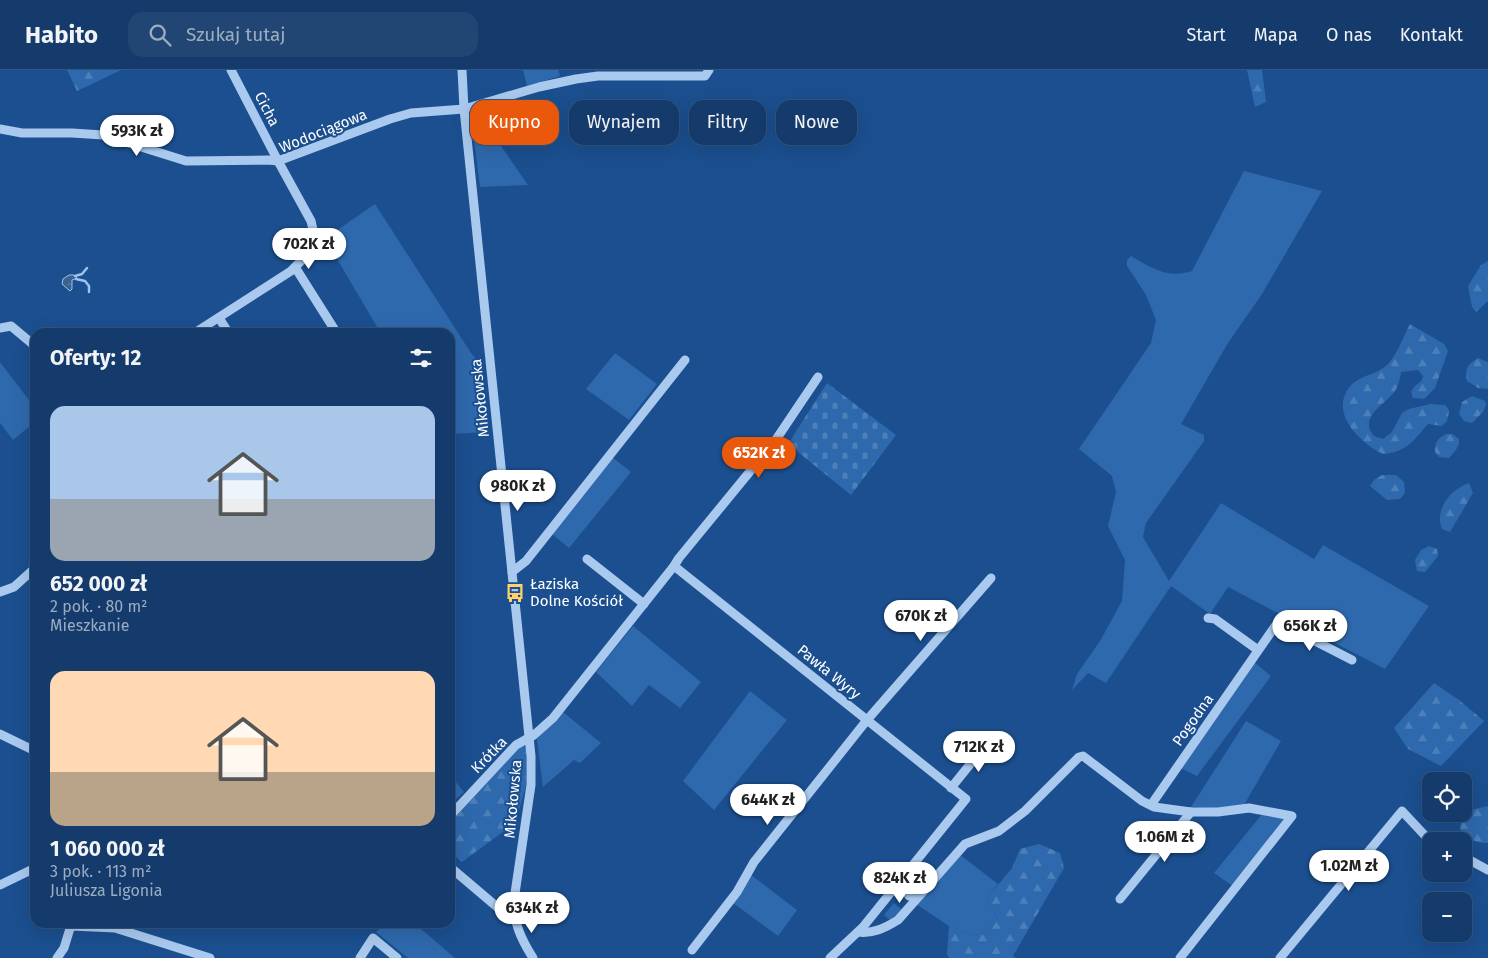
<!DOCTYPE html>
<html lang="pl">
<head>
<meta charset="utf-8">
<style>
  body { margin:0; font-family:"Fira Sans",sans-serif; background:#214673; color:#f1f3f6; height:100vh; display:flex; flex-direction:column; font-size:19px; white-space:nowrap }
  * { box-sizing:border-box; margin:0 }
  p { font-size:16px; color:#9dadc1 }
  .icon { flex:none; width:28px; height:28px; fill:none; stroke:currentColor; stroke-width:2; stroke-linecap:round; stroke-linejoin:round }
  .map { position:relative; flex:1; overflow:hidden }
  .side { position:absolute; left:30px; top:258px; width:425px; height:600px; display:flex; flex-direction:column; background:#143b6b; border-radius:15px; box-shadow:0 5px 20px #0002,0 0 0 1px #33557e }
  .side>* { flex:none }
  .top-card { position:absolute; left:470px; top:30px; width:475px; height:45px; display:flex; gap:10px }
  .tools { position:absolute; left:1422px; top:702px; display:grid; gap:10px }
  .tools a { display:grid; place-items:center; width:50px; height:50px; border-radius:10px; background:#143b6b; box-shadow:0 5px 20px #0002,0 0 0 1px #33557e; font-size:25px }
  .price { position:absolute; translate:-50% -42px; padding:0 11px; border-radius:18px; background:#fff; color:#222; font-size:16px; line-height:32px; filter:drop-shadow(0 1px 2px #0008) }
  .price::after { content:''; position:absolute; left:50%; top:30px; width:15px; height:11px; margin-left:-8px; background:inherit; clip-path:polygon(0 0,100% 0,50% 100%) }
  .price.selected { background:#ea580c; color:#fff }
  ul { padding:0; list-style:none }
  li { display:grid; align-content:center; gap:10px; height:265px; padding:0 20px }
  li span { display:grid; place-items:center; height:155px; border-radius:15px; color:#555 }
  li>.icon { margin-inline-start:auto }
  span .icon { width:90px; height:90px; fill:#fffc; stroke-width:1 }
  li b { font-size:21px }
  h2 { display:flex; justify-content:space-between; align-items:center; height:60px; padding:0 20px; font-size:21px }
  .pill { padding:0 18px; border-radius:15px; background:#143b6b; box-shadow:0 5px 20px #0002,0 0 0 1px #33557e; font-size:18px; line-height:45px }
  .pill.selected { background:#ea580c; color:#fff }
  header { display:flex; align-items:center; gap:30px; box-sizing:border-box; height:70px; padding:0 25px; background:#143b6b; border-bottom:1px solid #33557e }
  header strong { font-size:24px }
  nav { display:flex; gap:28px; margin-inline-start:auto; font-size:18px }
  .search { width:350px; height:45px; background:#214673; display:flex; align-items:center; gap:12px; box-sizing:border-box; padding:0 18px; border-radius:15px; color:#9dadc1; font-size:19px }
  .map>svg:first-child { display:block }
  .green { fill:#2e69ad }
  .forest { fill:url(#forest-firs) }
  .cemetery { fill:url(#cemetery-stones) }
  .water { fill:url(#water-ripples); stroke:#9cc4f0 }
  .lines { fill:none; stroke-linecap:round; stroke-linejoin:round }
  .stream { stroke:#9cc4f0; stroke-width:2.5 }
  .minor { stroke:#a9c9ee; stroke-width:9 }
  .labels { text-anchor:middle; stroke-width:4; stroke-linejoin:round; paint-order:stroke }
  .street-label { font-size:15px; fill:#fff; stroke:#1b4f8f }
  .poi-label { font-size:15px; fill:#fff; stroke:#1b4f8f; text-anchor:start }
</style>
</head>
<body>
<header>
<strong>Habito</strong>
<div class="search"><svg class="icon" aria-label="search" viewBox="0 0 24 24"><circle cx="10" cy="10" r="6"/><path d="M15 15l6 6"/></svg>Szukaj tutaj</div>
<nav><a>Start</a><a>Mapa</a><a>O nas</a><a>Kontakt</a></nav>
</header>
<div class="map">
<svg width="1488" height="888" viewBox="0 0 1488 888">
  <defs>
    <pattern id="forest-firs" width="22" height="20" patternUnits="userSpaceOnUse" patternTransform="scale(1.25)"><rect width="22" height="20" fill="#2e69ad"/><path d="M5 1l3.5 6h-7zM16 11l3.5 6h-7z" fill="#4d80b9"/></pattern>
    <pattern id="cemetery-stones" width="16" height="16" patternUnits="userSpaceOnUse" patternTransform="scale(1.25)"><rect width="16" height="16" fill="#2e69ad"/><path d="M2 7V4a2 2 0 0 1 4 0v3zM10 15v-3a2 2 0 0 1 4 0v3z" fill="#4d80b9"/></pattern>
    <pattern id="water-ripples" width="26" height="14" patternUnits="userSpaceOnUse" patternTransform="scale(1.25)"><rect width="26" height="14" fill="#3c6290"/><path d="M2 4q2-2 4 0t4 0M15 11q2-2 4 0t4 0" fill="none" stroke="#597aa1"/></pattern>
  </defs>
  <rect width="100%" height="100%" fill="#1b4f8f"/>
  <g class="green">
    <polygon points="523,0 558,0 560,6 527,16"/>
    <polygon points="478,43 528,115 480,117 471,46"/>
    <path d="M1244,101L1322,121L1262,224L1228,273L1181,354L1204,365V371L1146,453L1143,467L1169,511L1221,433L1314,489L1323,475L1429,536L1385,599L1228,517L1210,544L1171,516L1106,613L1088,603L1072,620L1077,604L1100,571L1122,531L1125,490L1108,456L1116,422L1112,406L1079,379L1151,273L1156,250L1146,225L1127,196V190L1131,186C1152,198 1167,209 1192,201Z"/>
    <polygon points="375,134 471,283 481,294 486,362 450,364 450,262 380,262 333,182 323,170"/>
    <polygon points="615,283 657,314 629,350 586,319"/>
    <polygon points="0,292 35,338 35,352 13,370 0,353"/>
    <polygon points="612,387 631,402 569,478 552,464"/>
    <polygon points="633,556 701,612 680,638 649,615 632,636 596,602"/>
    <polygon points="1254,592 1271,606 1197,706 1180,698"/>
    <polygon points="750,621 787,650 714,740 683,711"/>
    <polygon points="563,642 601,673 580,693 574,690 543,717 537,669"/>
    <polygon points="1246,651 1281,671 1244,735 1219,739 1191,737"/>
    <polygon points="450,705 464,722 450,734"/>
    <polygon points="1263,743 1286,747 1234,817 1214,803"/>
    <polygon points="959,784 998,814 987,828 998,849 987,863 972,865 949,856 916,834"/>
    <polygon points="751,805 797,840 778,866 733,833"/>
    <polygon points="894,833 902,840 892,852 884,845"/>
    <polygon points="388,852 414,853 455,888 408,888 376,862"/>
  </g>
  <g class="forest">
    <polygon points="67,0 121,0 77,21"/>
    <polygon points="1247,0 1262,0 1266,32 1255,37"/>
    <polygon points="1488,191 1488,231 1476,242 1472,237 1468,216 1481,195"/>
    <path d="M1410,254L1444,274L1448,281L1435,318L1424,329L1413,328L1411,322L1414,317L1422,310L1423,306L1418,300L1401,302C1400,309 1399,315 1395,321C1388,331 1368,342 1369,355C1369,359 1372,363 1374,366L1383,369L1392,362L1402,343L1409,339L1430,334L1445,335L1448,338L1449,342L1447,351L1442,356L1428,354C1413,371 1407,382 1383,384C1359,372 1328,342 1351,315C1361,305 1379,304 1388,294C1398,283 1403,267 1410,254Z"/>
    <path d="M1478,288L1488,292V319L1478,318L1467,311C1464,299 1468,294 1478,288Z"/>
    <polygon points="1472,326 1485,331 1486,335 1483,342 1472,353 1464,351 1459,344 1462,332"/>
    <path d="M1446,364H1452L1459,369C1460,377 1454,382 1449,388L1439,387L1435,382C1435,372 1437,369 1446,364Z"/>
    <polygon points="1382,405 1396,405 1404,412 1405,423 1400,429 1387,430 1370,416 1374,410"/>
    <path d="M1469,413L1473,423L1450,462L1442,459C1434,439 1451,419 1469,413Z"/>
    <polygon points="1429,476 1437,479 1438,486 1425,502 1417,501 1415,490 1421,480"/>
    <polygon points="1434,613 1459,630 1484,651 1441,696 1408,679 1394,658"/>
    <polygon points="522,675 526,678 526,716 515,753 462,792 450,782 450,753"/>
    <path d="M1488,736V773C1475,774 1468,768 1460,759L1462,747L1471,740Z"/>
    <polygon points="1039,774 1060,783 1064,798 1013,886 1016,888 949,888 947,884 949,856 972,865 987,863 998,849 987,828 1012,798 1020,779"/>
  </g>
  <polygon class="cemetery" points="827,313 896,365 851,425 788,374"/>
  <polygon class="water" points="69,205 74,205 77,208 72,210 72,219 70,221 62,214 63,209"/>
  <g class="lines">
    <g class="stream">
      <polyline points="75,206 82,204 87,198"/>
      <polyline points="76,209 85,211 89,216 89,222"/>
    </g>
    <g class="minor">
      <path d="M462,0L464,39L531,686V715L514,830C513,852 521,869 533,888"/>
      <polyline points="0,59 22,63 72,63 103,65 186,91 268,90 278,91 390,49 411,43 464,39 539,17 576,9 598,6 705,6 709,0"/>
      <polyline points="295,197 336,262"/>
      <polyline points="219,248 228,262"/>
      <polyline points="0,258 11,256 35,276"/>
      <polyline points="196,262 291,201 306,186 315,168 311,151 278,91 231,0"/>
      <polyline points="587,489 644,534"/>
      <polyline points="674,496 966,729 863,857 830,888"/>
      <polyline points="512,502 526,491 685,290"/>
      <polyline points="0,522 14,517 35,498"/>
      <polyline points="1208,548 1215,549 1258,580"/>
      <polyline points="0,664 35,681"/>
      <polyline points="951,718 988,672"/>
      <polyline points="1151,735 1278,552 1352,590"/>
      <polyline points="450,746 516,675 534,665 553,648 674,496 679,488 775,371 818,307"/>
      <polyline points="1464,787 1488,800"/>
      <polyline points="450,797 503,842 509,846 514,847"/>
      <polyline points="899,812 909,826 919,826"/>
      <polyline points="0,815 35,798"/>
      <polyline points="1120,829 1191,742"/>
      <polyline points="71,856 115,858 210,888"/>
      <path d="M858,862C873,864 885,858 898,850L965,774L999,761L1025,741L1079,687L1083,686L1142,731L1154,737L1191,742H1218L1249,738L1292,746L1180,888"/>
      <polyline points="692,880 737,822 754,792 867,650 991,508"/>
      <polyline points="57,888 64,878 72,852"/>
      <polyline points="360,888 373,868 397,888"/>
      <polyline points="1280,888 1402,741 1431,772"/>
    </g>
  </g>
  <defs>
    <g id="bus-bare" transform="scale(1.5)"><path d="M-5-6H5V4H4V6H2V4H-2V6H-4V4H-5ZM-3.5-4V0h7V-4ZM-3.5 1.2v1.5H-2V1.2ZM2 1.2v1.5H3.5V1.2Z" fill="#ffd166" stroke="#1b4f8f" stroke-width="2.5" paint-order="stroke"/></g>
  </defs>
  <g fill-rule="evenodd">
    <use href="#bus-bare" x="515" y="523"/>
  </g>
  <g class="labels">
    <g class="street-label">
      <text transform="translate(267 39) rotate(63)" y="5">Cicha</text>
      <text transform="translate(323 61) rotate(-22)" y="5">Wodociągowa</text>
      <text transform="translate(480 328) rotate(-96)" y="5">Mikołowska</text>
      <text transform="translate(829 602) rotate(39)" y="5">Pawła Wyry</text>
      <text transform="translate(1193 650) rotate(-55)" y="5">Pogodna</text>
      <text transform="translate(489 685) rotate(-46)" y="5">Krótka</text>
      <text transform="translate(513 729) rotate(-85)" y="5">Mikołowska</text>
    </g>
    <g class="poi-label">
      <text x="530" y="519">Łaziska<tspan x="530" dy="17">Dolne Kościół</tspan></text>
    </g>
  </g>
</svg>
<div class="tools">
<a><svg class="icon" aria-label="locate" viewBox="0 0 24 24"><circle cx="12" cy="12" r="6"/><path d="M12 2v4M12 18v4M2 12h4M18 12h4"/></svg></a>
<a>+</a>
<a>−</a>
</div>
<b class="price" style="left:137px;top:87px">593K zł</b>
<b class="price" style="left:309px;top:200px">702K zł</b>
<b class="price selected" style="left:759px;top:409px">652K zł</b>
<b class="price" style="left:518px;top:442px">980K zł</b>
<b class="price" style="left:921px;top:572px">670K zł</b>
<b class="price" style="left:1310px;top:582px">656K zł</b>
<b class="price" style="left:979px;top:703px">712K zł</b>
<b class="price" style="left:768px;top:756px">644K zł</b>
<b class="price" style="left:1165px;top:793px">1.06M zł</b>
<b class="price" style="left:1349px;top:822px">1.02M zł</b>
<b class="price" style="left:900px;top:834px">824K zł</b>
<b class="price" style="left:532px;top:864px">634K zł</b>
<div class="top-card">
<a class="pill selected">Kupno</a>
<a class="pill">Wynajem</a>
<a class="pill">Filtry</a>
<a class="pill">Nowe</a>
</div>
<section class="side">
<h2>Oferty: 12<svg class="icon" aria-label="filters" viewBox="0 0 24 24"><path d="M4 7h16M4 17h16"/><circle cx="9" cy="7" r="2"/><circle cx="15" cy="17" r="2"/></svg></h2>
<ul>
<li><span style="background:linear-gradient(#a9c7e8 60%,#9aa5b1 0)"><svg class="icon" aria-label="home" viewBox="0 0 24 24"><path d="M3 11l9-7 9 7M6 9v11h12V9"/></svg></span><div><b>652 000 zł</b><p>2 pok. · 80 m²</p><p>Mieszkanie</p></div></li>
<li><span style="background:linear-gradient(#ffd9b3 65%,#b9a48a 0)"><svg class="icon" aria-label="home" viewBox="0 0 24 24"><path d="M3 11l9-7 9 7M6 9v11h12V9"/></svg></span><div><b>1 060 000 zł</b><p>3 pok. · 113 m²</p><p>Juliusza Ligonia</p></div></li>
</ul>
</section>
</div>
</body>
</html>
